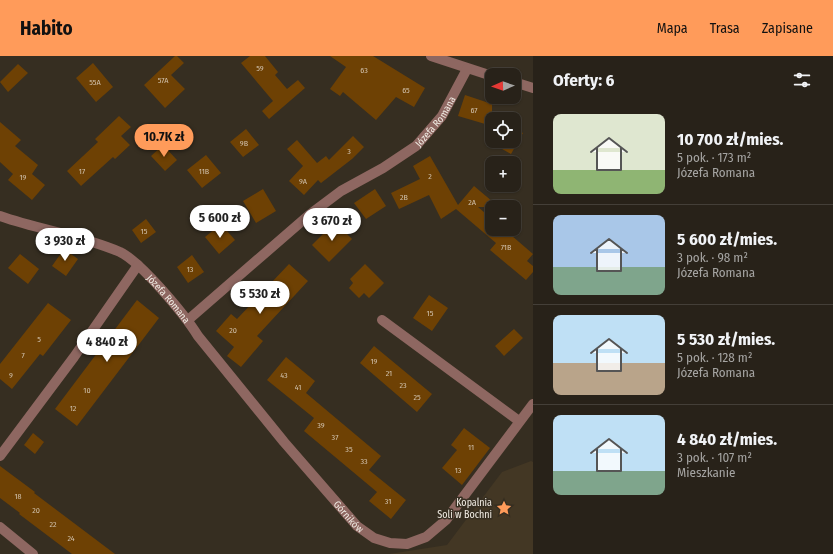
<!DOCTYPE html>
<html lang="pl">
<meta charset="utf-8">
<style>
body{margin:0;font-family:"Fira Sans Condensed",sans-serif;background:#302a22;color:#f1f3f6;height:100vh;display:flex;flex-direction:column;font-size:15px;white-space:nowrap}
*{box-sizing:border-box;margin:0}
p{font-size:13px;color:#a5a4a2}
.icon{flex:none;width:22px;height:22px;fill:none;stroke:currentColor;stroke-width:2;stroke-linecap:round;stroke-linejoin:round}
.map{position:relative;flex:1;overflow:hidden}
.sheet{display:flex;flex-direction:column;background:#282219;width:300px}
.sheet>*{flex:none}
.needle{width:26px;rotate:268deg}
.controls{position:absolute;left:485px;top:12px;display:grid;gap:8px}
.controls a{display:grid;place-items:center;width:36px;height:36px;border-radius:8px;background:#282219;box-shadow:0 1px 3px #0004,0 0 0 1px #443f38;font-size:20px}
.price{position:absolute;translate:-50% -34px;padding:0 9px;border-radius:14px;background:#fff;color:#222;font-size:13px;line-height:26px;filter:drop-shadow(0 1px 2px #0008)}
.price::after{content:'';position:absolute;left:50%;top:24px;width:12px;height:9px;margin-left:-6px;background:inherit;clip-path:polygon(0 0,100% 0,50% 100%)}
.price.selected{background:#ff9b5a;color:#111}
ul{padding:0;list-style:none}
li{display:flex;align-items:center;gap:12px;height:100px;padding:0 20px}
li+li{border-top:1px solid #443f38}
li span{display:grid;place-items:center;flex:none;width:112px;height:80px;border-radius:8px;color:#555}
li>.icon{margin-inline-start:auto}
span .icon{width:48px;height:48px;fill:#fffc;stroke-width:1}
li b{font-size:17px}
h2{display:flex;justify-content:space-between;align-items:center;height:48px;padding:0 20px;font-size:17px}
header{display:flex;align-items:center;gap:24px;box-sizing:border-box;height:56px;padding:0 20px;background:#ff9b5a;color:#111}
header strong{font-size:19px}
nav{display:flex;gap:22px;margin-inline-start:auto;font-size:14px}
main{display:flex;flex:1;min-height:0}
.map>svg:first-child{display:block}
</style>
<header>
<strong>Habito</strong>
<nav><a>Mapa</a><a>Trasa</a><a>Zapisane</a></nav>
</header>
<main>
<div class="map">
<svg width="533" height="498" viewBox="0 0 533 498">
<rect width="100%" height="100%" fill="#362e21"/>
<path fill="#433724" d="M 531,405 L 533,406 L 533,498 L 389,498 L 447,489 L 502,416 Z"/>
<path fill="#6e4104" d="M 175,0 L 177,0 L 184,7 L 171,19 L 185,33 L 165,52 L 144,29 Z
M 250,0 L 265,0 L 278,16 L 275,19 L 287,33 L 298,24 L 305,32 L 269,63 L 262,55 L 273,45 L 241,7 Z
M 330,0 L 373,0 L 425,32 L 414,51 L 396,41 L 376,64 L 343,36 L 340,40 L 330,33 L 346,11 Z
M 93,7 L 113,31 L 96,46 L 76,22 Z
M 18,8 L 28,17 L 8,36 L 0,26 Z
M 465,39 L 492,48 L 492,59 L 499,63 L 492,63 L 492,70 L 458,60 Z
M 119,60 L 131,71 L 121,80 L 130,89 L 115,103 L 113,101 L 81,130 L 67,115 L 98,86 L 95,83 Z
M 0,66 L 21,84 L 15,90 L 38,109 L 32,118 L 45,129 L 32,144 L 8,124 L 13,118 L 0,106 Z
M 514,72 L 523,77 L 511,98 L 490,86 L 492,81 L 492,85 L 514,85 Z
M 246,73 L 259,89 L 243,101 L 230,86 Z
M 353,80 L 364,91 L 352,103 L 321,127 L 318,124 L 304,139 L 289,125 L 303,110 L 287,93 L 297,84 L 317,107 L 326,100 L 329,104 Z
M 163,89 L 177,104 L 165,115 L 151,100 Z
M 206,99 L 221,117 L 202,132 L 187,114 Z
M 430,100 L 458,149 L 474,130 L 499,151 L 478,151 L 492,163 L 492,173 L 504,173 L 533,198 L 527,205 L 533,210 L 533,216 L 526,224 L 490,194 L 496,187 L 456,153 L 441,163 L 429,139 L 399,153 L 391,137 L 420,123 L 413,110 Z
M 263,133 L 276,155 L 256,167 L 243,145 Z
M 375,133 L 386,150 L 366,163 L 354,147 Z
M 146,163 L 156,176 L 141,187 L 132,174 Z
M 335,166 L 352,183 L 329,206 L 312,189 Z
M 221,168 L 235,184 L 219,198 L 205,181 Z
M 64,193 L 78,203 L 66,220 L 52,210 Z
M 20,198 L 39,213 L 28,228 L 8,212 Z
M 192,199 L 204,216 L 188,227 L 177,211 Z
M 289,208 L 308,225 L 257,280 L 263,285 L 241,311 L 227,300 L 234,291 L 216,275 L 231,258 L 237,263 Z
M 365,208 L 384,227 L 369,242 L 364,237 L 359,242 L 349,232 L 353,227 L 350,223 Z
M 429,239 L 448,252 L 432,275 L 413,262 Z
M 137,244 L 159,262 L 77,370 L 55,353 Z
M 48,247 L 71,264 L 43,300 L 40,298 L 12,333 L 0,323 L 0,308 Z
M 514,273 L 523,282 L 504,300 L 495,290 Z
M 374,290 L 432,338 L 417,356 L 360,307 Z
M 286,301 L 315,325 L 306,337 L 381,400 L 369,414 L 406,444 L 391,463 L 369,445 L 377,436 L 304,375 L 314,362 L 267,324 Z
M 464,372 L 490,392 L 462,429 L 442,412 L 457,394 L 451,389 Z
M 33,377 L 44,386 L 35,398 L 24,389 Z
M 0,410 L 35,436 L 34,437 L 115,498 L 72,498 L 19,458 L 20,457 L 0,442 Z"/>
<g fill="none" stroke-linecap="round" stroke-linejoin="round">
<g stroke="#8e6761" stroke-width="10">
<path d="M 431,0 L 492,20"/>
<path d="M 514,26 L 533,32"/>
<path id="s1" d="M 0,160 C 39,174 81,179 120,196 C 141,206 185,259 198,280 L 284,386 L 357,470 L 374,482 L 390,487 L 407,488 L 426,481 L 446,464 L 533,348"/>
<path id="s2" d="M 188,264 L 309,159 L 341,135 L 383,112 L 416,90 L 442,60 L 467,13"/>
<path d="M 382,264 L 519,365"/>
<path d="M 0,400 L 74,301 L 138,209"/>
<path d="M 0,471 L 33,498"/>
</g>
</g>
<defs>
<g id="sight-bare" transform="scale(1.2)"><path d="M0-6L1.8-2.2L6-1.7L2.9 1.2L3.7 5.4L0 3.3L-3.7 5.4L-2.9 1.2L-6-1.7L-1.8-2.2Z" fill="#ff9b5a" stroke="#362e21" stroke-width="2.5" paint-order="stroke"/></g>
</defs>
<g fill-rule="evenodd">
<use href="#sight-bare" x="504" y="452"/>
</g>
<g text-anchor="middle" stroke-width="3" stroke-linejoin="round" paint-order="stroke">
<g font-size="8" fill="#d0c0ab">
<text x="260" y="15">59</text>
<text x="364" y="17">63</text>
<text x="163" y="27">57A</text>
<text x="95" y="29">55A</text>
<text x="406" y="37">65</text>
<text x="474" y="57">67</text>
<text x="244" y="90">9B</text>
<text x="349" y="98">3</text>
<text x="82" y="118">17</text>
<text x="204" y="118">11B</text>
<text x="430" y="123">2</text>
<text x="23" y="124">19</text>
<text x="303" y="128">9A</text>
<text x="404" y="144">2B</text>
<text x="472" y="149">2A</text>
<text x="144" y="178">15</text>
<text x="506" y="194">71B</text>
<text x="190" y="216">13</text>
<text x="430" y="260">15</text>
<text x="233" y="277">20</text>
<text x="39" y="286">5</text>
<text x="23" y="302">7</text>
<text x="374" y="308">19</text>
<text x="389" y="320">21</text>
<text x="11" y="322">9</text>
<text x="284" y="322">43</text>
<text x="403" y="332">23</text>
<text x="298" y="334">41</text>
<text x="87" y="337">10</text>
<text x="417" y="344">25</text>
<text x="73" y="355">12</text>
<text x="321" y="372">39</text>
<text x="335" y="384">37</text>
<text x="471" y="394">11</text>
<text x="349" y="396">35</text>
<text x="364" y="408">33</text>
<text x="458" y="417">13</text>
<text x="18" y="443">18</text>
<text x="388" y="448">31</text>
<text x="36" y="457">20</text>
<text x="53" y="471">22</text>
<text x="71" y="485">24</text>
</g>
<g font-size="10" fill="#f0ebe3" stroke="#362e21">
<text dy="4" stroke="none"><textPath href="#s2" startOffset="319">Józefa Romana</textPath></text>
<text dy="4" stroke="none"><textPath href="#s1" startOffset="193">Józefa Romana</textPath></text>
<text dy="4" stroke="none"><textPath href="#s1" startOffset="476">Górników</textPath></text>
</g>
<g font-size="10" fill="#f0ebe3" stroke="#362e21" text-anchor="end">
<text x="492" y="450">Kopalnia<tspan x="492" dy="12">Soli w Bochni</tspan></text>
</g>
</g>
</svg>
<div class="controls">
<a><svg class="needle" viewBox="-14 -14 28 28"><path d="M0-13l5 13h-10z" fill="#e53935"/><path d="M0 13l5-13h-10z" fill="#a5a4a2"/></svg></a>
<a><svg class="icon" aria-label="locate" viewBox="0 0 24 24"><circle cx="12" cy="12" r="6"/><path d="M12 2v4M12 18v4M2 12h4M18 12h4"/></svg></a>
<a>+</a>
<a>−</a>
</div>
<b class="price selected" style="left:164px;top:102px">10.7K zł</b>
<b class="price" style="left:220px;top:183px">5 600 zł</b>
<b class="price" style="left:332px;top:186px">3 670 zł</b>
<b class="price" style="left:65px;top:206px">3 930 zł</b>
<b class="price" style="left:260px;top:259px">5 530 zł</b>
<b class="price" style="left:107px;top:307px">4 840 zł</b>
</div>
<section class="sheet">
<h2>Oferty: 6<svg class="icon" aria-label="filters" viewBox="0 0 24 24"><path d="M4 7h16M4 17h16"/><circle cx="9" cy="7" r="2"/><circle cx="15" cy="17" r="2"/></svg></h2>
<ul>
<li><span style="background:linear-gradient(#dfe7d0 70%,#8fb573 0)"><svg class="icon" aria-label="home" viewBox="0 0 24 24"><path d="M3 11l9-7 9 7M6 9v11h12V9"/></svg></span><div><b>10 700 zł/mies.</b><p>5 pok. · 173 m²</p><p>Józefa Romana</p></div></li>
<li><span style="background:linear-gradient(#a9c7e8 65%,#7fa58c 0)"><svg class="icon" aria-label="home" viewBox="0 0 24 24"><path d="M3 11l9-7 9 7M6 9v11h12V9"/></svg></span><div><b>5 600 zł/mies.</b><p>3 pok. · 98 m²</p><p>Józefa Romana</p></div></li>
<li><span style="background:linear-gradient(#bfe0f5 60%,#b9a48a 0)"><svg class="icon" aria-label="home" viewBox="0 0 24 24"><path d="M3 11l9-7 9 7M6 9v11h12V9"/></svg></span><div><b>5 530 zł/mies.</b><p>5 pok. · 128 m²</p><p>Józefa Romana</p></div></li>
<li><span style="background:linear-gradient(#bfe0f5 70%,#7fa58c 0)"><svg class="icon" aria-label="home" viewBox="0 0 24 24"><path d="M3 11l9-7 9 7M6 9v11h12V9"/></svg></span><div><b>4 840 zł/mies.</b><p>3 pok. · 107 m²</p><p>Mieszkanie</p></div></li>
</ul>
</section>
</main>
